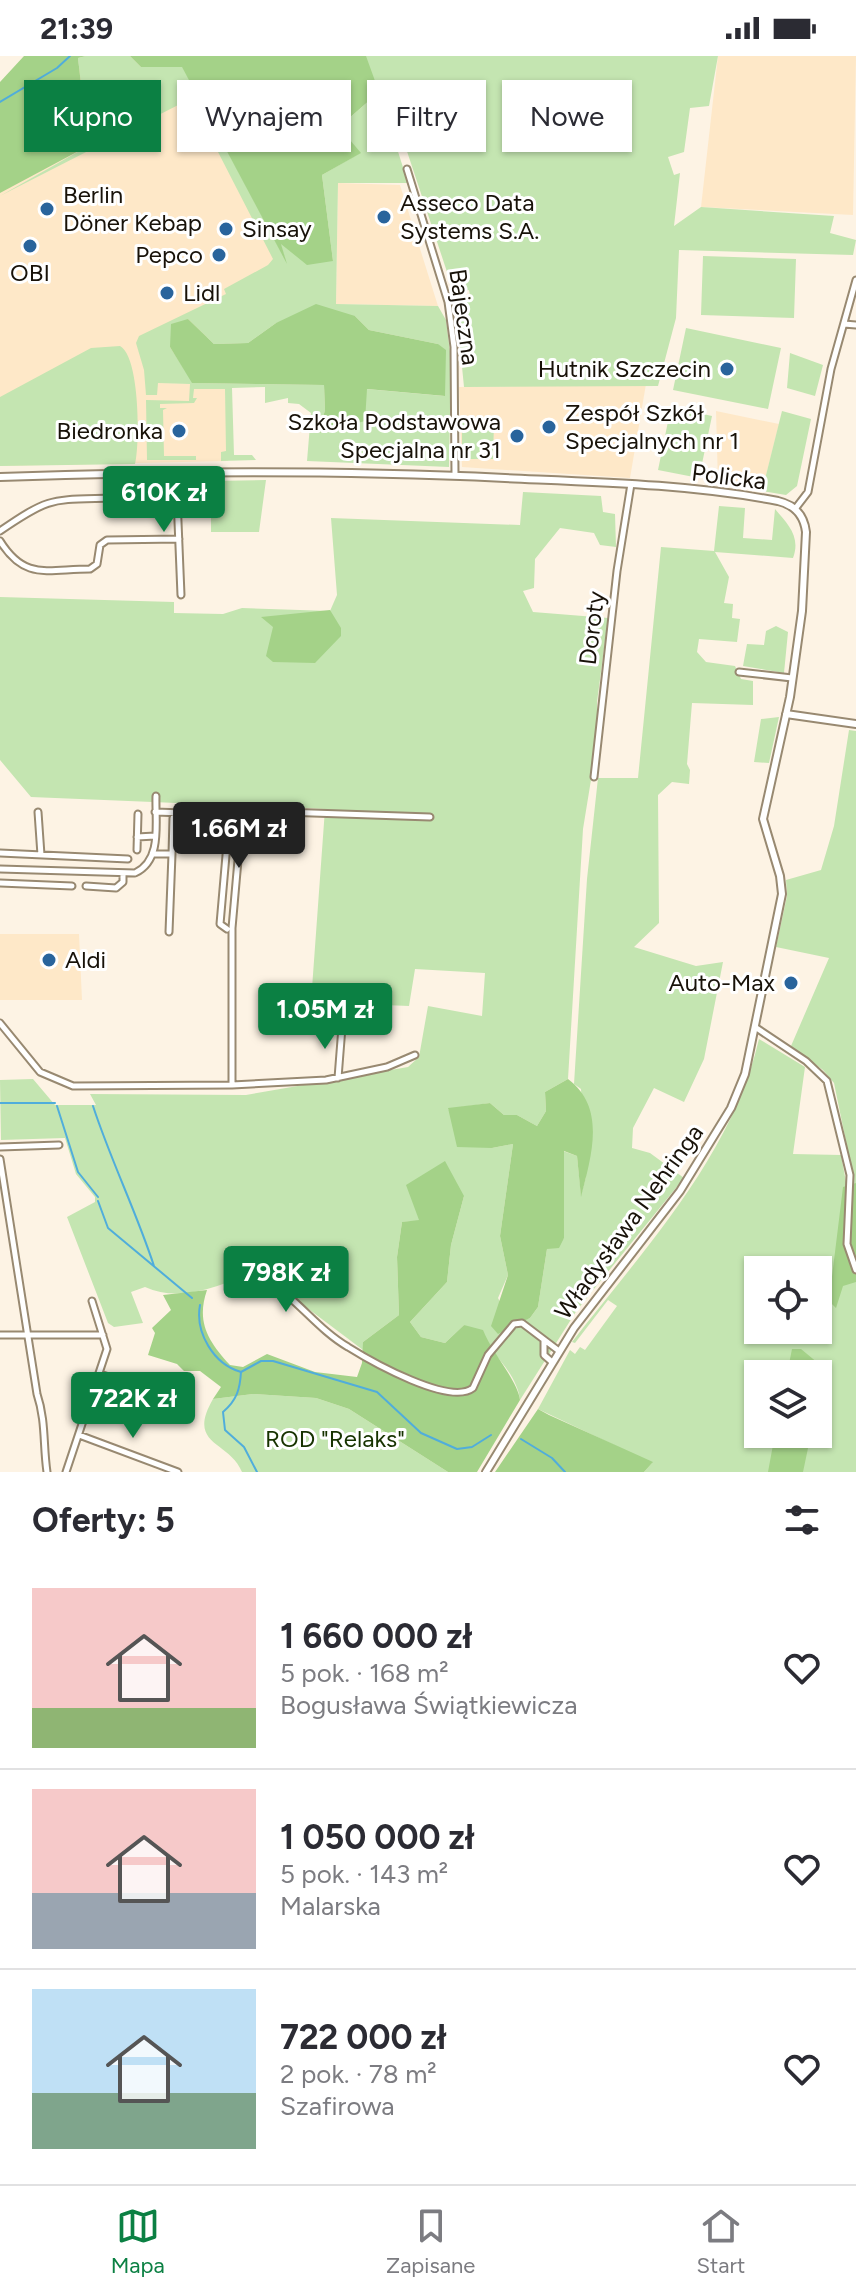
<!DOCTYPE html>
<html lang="pl">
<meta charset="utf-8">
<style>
body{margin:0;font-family:Figtree,sans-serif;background:#f7f7f7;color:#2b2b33;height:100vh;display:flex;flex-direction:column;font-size:30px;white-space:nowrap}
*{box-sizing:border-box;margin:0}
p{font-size:26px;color:#7c7c81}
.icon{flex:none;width:44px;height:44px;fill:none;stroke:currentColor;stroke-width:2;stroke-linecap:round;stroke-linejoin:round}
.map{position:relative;height:1416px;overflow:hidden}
.sheet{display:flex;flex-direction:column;background:#fff;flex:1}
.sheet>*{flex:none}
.banner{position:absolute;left:24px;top:24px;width:808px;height:72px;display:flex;gap:16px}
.tools{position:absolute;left:744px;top:1200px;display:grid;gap:16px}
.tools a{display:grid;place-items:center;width:88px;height:88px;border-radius:0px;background:#fff;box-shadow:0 2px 6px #0004;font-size:40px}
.price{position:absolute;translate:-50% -68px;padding:0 18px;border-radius:8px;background:#0b8043;color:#fff;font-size:26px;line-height:52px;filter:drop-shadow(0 2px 4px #0008)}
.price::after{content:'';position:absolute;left:50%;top:48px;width:24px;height:18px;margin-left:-12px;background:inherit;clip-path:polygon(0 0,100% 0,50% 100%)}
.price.current{background:#222;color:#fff}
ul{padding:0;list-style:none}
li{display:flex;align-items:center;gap:24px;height:200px;padding:0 32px}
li+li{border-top:2px solid #e1e1e2}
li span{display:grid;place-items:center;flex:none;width:224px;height:160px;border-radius:0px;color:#555}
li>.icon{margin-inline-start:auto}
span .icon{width:96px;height:96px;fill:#fffc;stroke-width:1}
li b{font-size:34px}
h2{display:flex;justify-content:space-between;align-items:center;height:96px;padding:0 32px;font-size:34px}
.chip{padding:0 28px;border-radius:0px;background:#fff;box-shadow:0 2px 6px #0004;font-size:28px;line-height:72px}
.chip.current{background:#0b8043;color:#fff}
.status{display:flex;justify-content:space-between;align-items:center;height:56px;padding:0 40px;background:#fff;direction:ltr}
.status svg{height:22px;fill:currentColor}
.dock{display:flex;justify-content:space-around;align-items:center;height:112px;border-top:2px solid #e1e1e2;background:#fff;font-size:22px;color:#7c7c81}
.dock a{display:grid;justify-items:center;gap:4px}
.dock .current{color:#0b8043}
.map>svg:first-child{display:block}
</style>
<div class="status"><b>21:39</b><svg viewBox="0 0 49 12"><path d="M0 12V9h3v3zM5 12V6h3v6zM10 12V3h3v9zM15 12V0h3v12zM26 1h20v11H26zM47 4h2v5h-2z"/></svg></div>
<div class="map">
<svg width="856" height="1416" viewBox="0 0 856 1416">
<rect width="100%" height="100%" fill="#fdf3e4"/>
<path fill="#fee8c8" d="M 86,0 L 130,0 L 141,11 L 182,10 L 287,208 L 158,327 L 229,328 L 228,405 L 0,410 L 0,137 Z
M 718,0 L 856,0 L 853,159 L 701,151 Z
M 338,127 L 400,129 L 438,250 L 336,248 Z
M 646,328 L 630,422 L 462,411 L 459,331 Z
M 716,355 L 779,368 L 762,435 L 718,428 Z
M 0,878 L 79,878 L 82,944 L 0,944 Z"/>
<path fill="#c4e5b1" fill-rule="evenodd" d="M 86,0 L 130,0 L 141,11 L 182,10 L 285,203 L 275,170 L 333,205 L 322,119 L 360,97 L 339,71 L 379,36 L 408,127 L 338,127 L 336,248 L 438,250 L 446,264 L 451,304 L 449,411 L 307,405 L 311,357 L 299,348 L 288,347 L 288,342 L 265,347 L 265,331 L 232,332 L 234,399 L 252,399 L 256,404 L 221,405 L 221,396 L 226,395 L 225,333 L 194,333 L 193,342 L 197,342 L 194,347 L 160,348 L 160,352 L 167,352 L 163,354 L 164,400 L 196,400 L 196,404 L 147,404 L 146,344 L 189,345 L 190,328 L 158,327 L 157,339 L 146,339 L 144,314 L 136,287 L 139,280 L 226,238 L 224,233 L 268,209 L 273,203 L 199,59 L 186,45 L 0,140 L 88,90 L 78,2 ZM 355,260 L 369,274 L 438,288 L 444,340 L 366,333 L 336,373 L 319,377 L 325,354 L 324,329 L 193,327 L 170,291 L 188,263 L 214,288 L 248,287 L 276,267 Z
M 360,0 L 718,0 L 709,50 L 690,52 L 684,96 L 668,101 L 674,119 L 680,117 L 674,170 L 701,151 L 834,160 L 830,177 L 856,184 L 853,199 L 679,194 L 676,262 L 658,330 L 464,331 L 456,250 L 471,244 L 469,234 L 454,237 L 386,32 L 374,33 Z
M 703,200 L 796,203 L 794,262 L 701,259 Z
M 686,272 L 781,292 L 768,353 L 673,334 Z
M 120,290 C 140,301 140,387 135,408 L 0,410 L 0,341 L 91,292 Z
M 790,297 L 823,309 L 815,340 L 787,332 Z
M 671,351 L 712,360 L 699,422 L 658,414 Z
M 782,355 L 811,363 L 797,430 L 786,439 L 762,435 Z
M 462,366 L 494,366 L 493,403 L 462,403 Z
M 266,424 L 259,476 L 211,476 L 211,425 Z
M 523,436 L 601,440 L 603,456 L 615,458 L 616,491 L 600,489 L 594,477 L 560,472 L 535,503 L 534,532 L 523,535 L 533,556 L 608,562 L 597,646 L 597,687 L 583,773 L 568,1023 L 545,1036 L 546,1055 L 537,1070 L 517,1059 L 504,1059 L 490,1047 L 448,1053 L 492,1092 L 513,1088 L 500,1180 L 508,1219 L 498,1242 L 512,1269 L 530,1262 L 538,1251 L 547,1193 L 564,1182 L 563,1095 L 577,1100 L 581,1139 L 586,1121 L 581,1033 L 574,1028 L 587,823 L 598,722 L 638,722 L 661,491 L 714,495 L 719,450 L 745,452 L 743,482 L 772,484 L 775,453 C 788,468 801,481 793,502 L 715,496 L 729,521 L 724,547 L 733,548 L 732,562 L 740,563 L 737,586 L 699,583 L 697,596 L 706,606 L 735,610 L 741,623 L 753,625 L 753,649 L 692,647 L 687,708 L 690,714 L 689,728 L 672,726 L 658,739 L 659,867 L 634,891 L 696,910 L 723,906 L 704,1003 L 684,1046 L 654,1032 L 633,1072 L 632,1092 L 650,1097 L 684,1122 L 577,1254 L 520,1344 C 517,1315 485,1288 464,1269 L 445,1287 L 421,1281 L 410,1266 L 447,1226 L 451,1189 L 464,1140 L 419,1165 L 402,1166 L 397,1201 L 399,1259 L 363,1286 L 363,1294 L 258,1215 C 222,1228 182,1248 145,1231 L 131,1236 L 143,1267 L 114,1271 L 108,1267 L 67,1161 L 95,1146 L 95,1141 L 76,1118 L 65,1082 L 1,1084 L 0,1024 L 33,1023 L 55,1049 L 96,1049 L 90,1038 L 246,1039 L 408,1011 L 419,1001 L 428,950 L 482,960 L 485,917 L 415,913 L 409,950 L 311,946 L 325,753 L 31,741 L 0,704 L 0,541 L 174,546 L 174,557 L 223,558 L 242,552 L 330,555 L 337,539 L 331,462 L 520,469 Z
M 776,570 L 788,576 L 784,617 L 743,610 L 747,588 L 764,589 L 766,575 Z
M 779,661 L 769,707 L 754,706 L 761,663 Z
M 849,674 L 856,675 L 856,1209 L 851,1110 L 834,1027 L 823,1014 L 791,990 L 829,902 L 776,891 L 787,840 L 786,824 L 821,814 L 834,770 Z
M 759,983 L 805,1011 L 793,1098 L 841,1099 L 846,1126 L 844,1165 L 856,1221 L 856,1416 L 644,1416 L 652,1407 L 538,1353 L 570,1294 L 575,1298 L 580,1291 L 585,1294 L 617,1250 L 608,1244 L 575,1287 L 572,1286 C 644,1193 732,1100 759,983 ZM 758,1214 L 818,1214 L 818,1274 L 758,1274 ZM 758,1318 L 818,1318 L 818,1378 L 758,1378 Z
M 253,1338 L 316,1342 L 349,1353 L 448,1416 L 242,1416 C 229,1384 186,1390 213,1343 Z"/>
<path fill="#a4d288" d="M 24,0 L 86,0 L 78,2 L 88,90 L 0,137 L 0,26 Z
M 130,0 L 366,0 L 379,36 L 339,71 L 361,97 L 322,119 L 333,205 L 307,209 L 281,188 L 287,208 L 182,11 L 141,11 Z
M 316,248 L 355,260 L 369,274 L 438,288 L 446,294 L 445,340 L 367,333 L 365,365 L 319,377 L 325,354 L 324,329 L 192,327 L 170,291 L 171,268 L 188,263 L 214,288 L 248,287 L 276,267 Z
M 330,554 L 341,572 L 341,580 L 315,607 L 273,606 L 266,600 L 273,571 L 261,561 Z
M 568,1023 C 607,1052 591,1101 581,1141 L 577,1100 L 564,1095 L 564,1182 L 559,1192 L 547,1193 L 538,1251 L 530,1262 L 498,1278 L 491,1270 L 508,1219 L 500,1180 L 513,1088 L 492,1092 L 457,1091 L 448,1052 L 490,1047 L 504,1059 L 517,1059 L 537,1070 L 546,1055 L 545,1036 Z
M 445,1105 L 464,1140 L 451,1189 L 447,1226 L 410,1266 L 421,1281 L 445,1287 L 464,1269 L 483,1274 C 492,1297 518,1325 520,1344 L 477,1416 L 448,1416 L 349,1353 L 316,1342 L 253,1338 L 213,1343 L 221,1331 L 200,1315 L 184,1315 L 177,1308 L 148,1299 L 155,1277 L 152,1272 L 171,1254 L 163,1239 L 207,1234 C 196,1266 208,1285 230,1309 L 243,1311 L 267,1298 L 315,1316 L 357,1321 L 362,1307 L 363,1286 L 399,1259 L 397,1201 L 402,1166 L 419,1164 L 406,1129 Z
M 856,1127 L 856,1226 L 843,1230 L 836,1252 L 829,1245 L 843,1131 Z
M 792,1293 L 801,1293 L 824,1312 L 818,1343 L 818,1318 L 787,1318 Z
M 538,1353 L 549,1359 L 653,1406 L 644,1416 L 495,1416 Z
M 775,1378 L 811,1378 L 803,1416 L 768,1416 Z"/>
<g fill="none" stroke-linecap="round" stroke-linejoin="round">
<path stroke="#50addb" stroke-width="2" d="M 0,46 L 57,12 L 70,0
M 0,1047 L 55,1047
M 57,1050 L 78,1116 L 98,1141
M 93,1050 C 111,1105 136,1155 154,1210
M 98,1145 L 108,1172 L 192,1242
M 200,1249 C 195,1276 213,1308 241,1316 L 261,1305 L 273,1305 L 377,1336 L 421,1377 L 457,1393 L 472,1391 L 491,1379
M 241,1316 C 240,1333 237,1344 223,1356 L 225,1374 L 244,1391 L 257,1416
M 521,1383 L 552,1402 L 565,1416"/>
<g stroke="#988971" stroke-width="9">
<path id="minor" d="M 407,113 L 448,246 L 454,291 L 455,419
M 844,268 L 856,269
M 176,417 L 181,539
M 795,453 L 808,436 L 831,313 L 856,224
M 0,475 C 51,440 51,444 113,442
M 0,485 C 25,525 47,513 90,513 L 97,508 L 100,489 L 107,484 L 179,483
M 739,616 L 792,622
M 594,721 L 617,515 L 631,428
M 38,756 L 41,799
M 155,756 L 242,759
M 137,781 L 155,780
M 137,794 L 138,758
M 0,797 L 128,803
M 153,798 L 172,798 L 173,762
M 0,813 L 135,817 C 163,804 155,766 156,740
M 0,827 L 72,830
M 86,830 L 116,832 L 123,826 L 123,818
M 227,873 L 220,868 L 229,765
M 169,876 L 172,798
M 0,967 L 40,1016 L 73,1030 L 232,1029 L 326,1024 L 387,1011 L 415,999
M 755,971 L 806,1005 L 827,1025 L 850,1119 L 847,1188 L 856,1214
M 338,1022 L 342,971
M 232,1029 L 232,872 L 242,759 L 253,755 L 430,761
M 0,1091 L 59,1089
M 0,1103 L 37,1338 C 46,1365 43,1389 47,1416
M 232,1229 L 250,1222 L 266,1224 C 297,1242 317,1273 348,1291 C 372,1306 450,1350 473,1332 L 488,1299 L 514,1268 L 522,1267 L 559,1295
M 0,1279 L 103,1279
M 544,1285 L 544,1299 L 552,1306
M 100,1318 L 181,1346
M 79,1379 L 178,1416
M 66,1416 L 107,1293 L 92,1245"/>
</g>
<g stroke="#988971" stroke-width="10">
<path id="tertiary" d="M 0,421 C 169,415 337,414 505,422 C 596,426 689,428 778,445 C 795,449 804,459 806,476 L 802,555 L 790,641 L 763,763 L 780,820 L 782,838 L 745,1018 L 731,1052 L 680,1135 L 574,1272 L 486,1416
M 786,658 L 856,668"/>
</g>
<use href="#minor" stroke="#fff" stroke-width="5"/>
<use href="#tertiary" stroke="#fff" stroke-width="6"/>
</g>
<g fill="#29649c" stroke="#fff" stroke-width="3">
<circle cx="47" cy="153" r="8"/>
<circle cx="384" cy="161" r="8"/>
<circle cx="226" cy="173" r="8"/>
<circle cx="30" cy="190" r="8"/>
<circle cx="219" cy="199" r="8"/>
<circle cx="167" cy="237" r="8"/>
<circle cx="727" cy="313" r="8"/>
<circle cx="549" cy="371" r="8"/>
<circle cx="179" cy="375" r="8"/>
<circle cx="517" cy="380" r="8"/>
<circle cx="49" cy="904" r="8"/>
<circle cx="791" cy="927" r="8"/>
</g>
<g text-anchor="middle" stroke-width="6" stroke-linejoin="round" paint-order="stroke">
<g font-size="24" fill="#181209" stroke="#fff" text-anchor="start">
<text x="63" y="147">Berlin<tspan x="63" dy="28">Döner Kebap</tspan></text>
<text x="400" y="155">Asseco Data<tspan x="400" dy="28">Systems S.A.</tspan></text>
<text x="242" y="181">Sinsay</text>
<text x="203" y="207" text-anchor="end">Pepco</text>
<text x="30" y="225" text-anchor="middle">OBI</text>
<text x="183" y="245">Lidl</text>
<text x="711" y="321" text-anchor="end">Hutnik Szczecin</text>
<text x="565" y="365">Zespół Szkół<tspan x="565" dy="28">Specjalnych nr 1</tspan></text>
<text x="501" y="374" text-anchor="end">Szkoła Podstawowa<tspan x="501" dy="28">Specjalna nr 31</tspan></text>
<text x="163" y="383" text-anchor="end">Biedronka</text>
<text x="65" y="912">Aldi</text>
<text x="775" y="935" text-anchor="end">Auto-Max</text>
</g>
<g font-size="24" fill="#181209" stroke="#fff">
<text transform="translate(464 261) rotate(82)" y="8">Bajeczna</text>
<text transform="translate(729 421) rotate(7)" y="8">Policka</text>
<text transform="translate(592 572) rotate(-83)" y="8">Doroty</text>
<text transform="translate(629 1166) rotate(-54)" y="8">Władysława Nehringa</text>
</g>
<g font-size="24" fill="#173300" stroke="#fff">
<text x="335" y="1391">ROD "Relaks"</text>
</g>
</g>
</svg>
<div class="tools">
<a><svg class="icon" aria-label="locate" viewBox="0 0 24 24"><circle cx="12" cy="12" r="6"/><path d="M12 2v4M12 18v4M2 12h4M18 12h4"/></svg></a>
<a><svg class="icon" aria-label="layers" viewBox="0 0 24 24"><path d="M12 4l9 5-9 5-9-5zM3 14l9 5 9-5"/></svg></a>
</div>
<b class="price" style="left:164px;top:478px">610K zł</b>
<b class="price current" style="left:239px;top:814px">1.66M zł</b>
<b class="price" style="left:325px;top:995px">1.05M zł</b>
<b class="price" style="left:286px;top:1258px">798K zł</b>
<b class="price" style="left:133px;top:1384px">722K zł</b>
<div class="banner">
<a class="chip current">Kupno</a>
<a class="chip">Wynajem</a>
<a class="chip">Filtry</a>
<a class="chip">Nowe</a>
</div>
</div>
<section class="sheet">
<h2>Oferty: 5<svg class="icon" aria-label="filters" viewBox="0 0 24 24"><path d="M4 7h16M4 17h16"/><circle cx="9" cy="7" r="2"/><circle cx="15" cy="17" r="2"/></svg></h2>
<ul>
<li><span style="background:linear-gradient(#f6c9c9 75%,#8fb573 0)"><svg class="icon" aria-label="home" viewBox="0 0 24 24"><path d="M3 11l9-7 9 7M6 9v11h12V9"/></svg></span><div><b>1 660 000 zł</b><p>5 pok. · 168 m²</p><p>Bogusława Świątkiewicza</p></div><svg class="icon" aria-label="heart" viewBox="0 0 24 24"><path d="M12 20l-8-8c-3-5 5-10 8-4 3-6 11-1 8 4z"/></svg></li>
<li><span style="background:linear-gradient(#f6c9c9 65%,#9aa5b1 0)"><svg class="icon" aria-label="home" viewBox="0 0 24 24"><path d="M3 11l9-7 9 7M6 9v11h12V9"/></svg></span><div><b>1 050 000 zł</b><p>5 pok. · 143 m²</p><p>Malarska</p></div><svg class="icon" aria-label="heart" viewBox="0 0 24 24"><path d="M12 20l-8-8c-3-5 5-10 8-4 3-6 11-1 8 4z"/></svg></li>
<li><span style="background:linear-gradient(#bfe0f5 65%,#7fa58c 0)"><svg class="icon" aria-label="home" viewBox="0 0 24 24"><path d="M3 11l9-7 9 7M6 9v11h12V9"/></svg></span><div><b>722 000 zł</b><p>2 pok. · 78 m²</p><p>Szafirowa</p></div><svg class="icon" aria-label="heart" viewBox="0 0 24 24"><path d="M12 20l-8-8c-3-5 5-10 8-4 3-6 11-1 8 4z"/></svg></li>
</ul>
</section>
<nav class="dock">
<a class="current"><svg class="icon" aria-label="map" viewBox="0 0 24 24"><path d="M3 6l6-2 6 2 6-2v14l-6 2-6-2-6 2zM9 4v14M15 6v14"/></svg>Mapa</a>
<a><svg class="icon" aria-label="saved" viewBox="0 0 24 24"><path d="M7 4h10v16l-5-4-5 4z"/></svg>Zapisane</a>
<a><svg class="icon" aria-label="home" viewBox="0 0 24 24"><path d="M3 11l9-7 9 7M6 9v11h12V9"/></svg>Start</a>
</nav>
